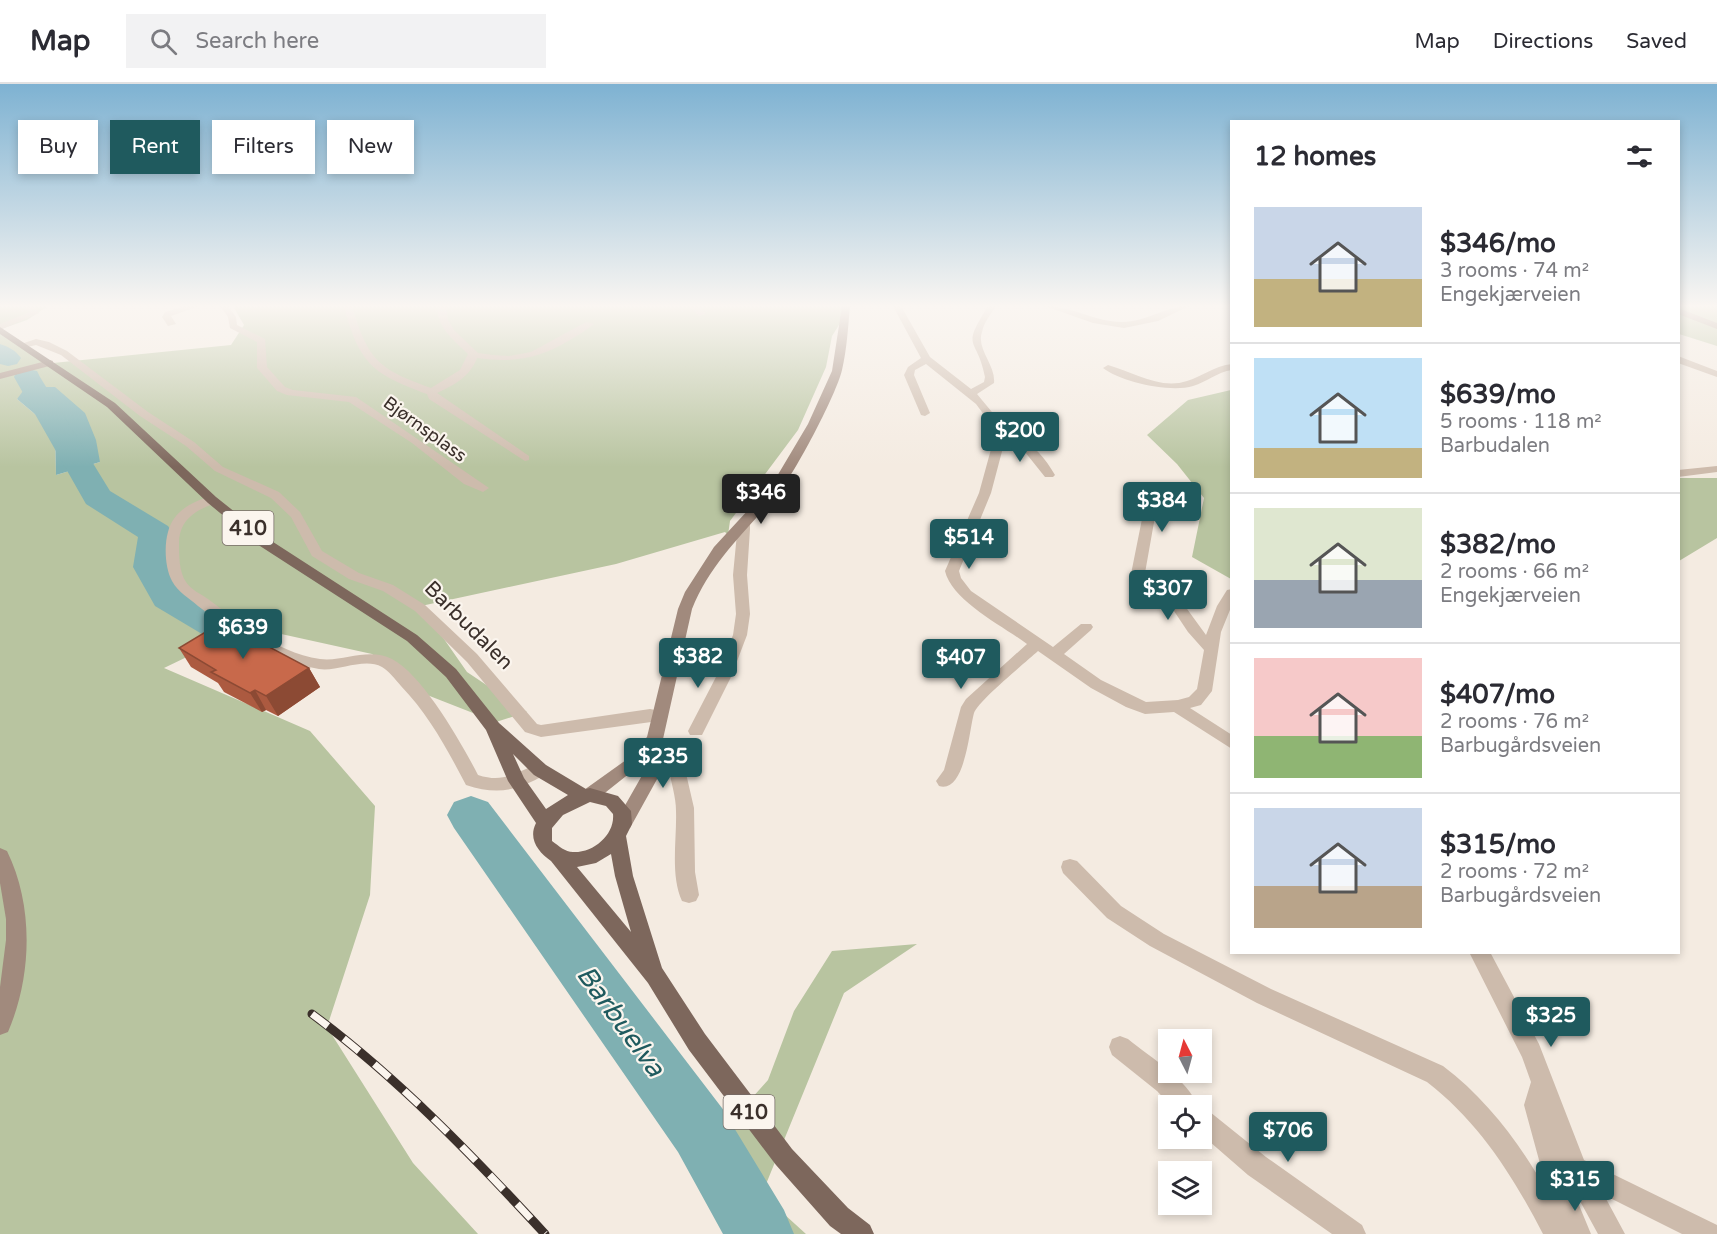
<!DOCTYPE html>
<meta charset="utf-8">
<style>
body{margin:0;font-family:"Varela Round",sans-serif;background:#f2f2f3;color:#2b2b33;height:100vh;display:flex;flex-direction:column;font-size:22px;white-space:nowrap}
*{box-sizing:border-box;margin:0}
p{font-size:20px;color:#7c7c81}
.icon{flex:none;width:33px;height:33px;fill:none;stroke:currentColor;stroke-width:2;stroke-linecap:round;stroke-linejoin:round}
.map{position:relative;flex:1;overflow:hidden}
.drawer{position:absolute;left:1230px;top:36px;width:450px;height:834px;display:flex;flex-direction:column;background:#fff;border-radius:0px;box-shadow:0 3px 9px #0003}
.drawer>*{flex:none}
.top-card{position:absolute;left:18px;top:36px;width:570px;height:54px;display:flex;gap:12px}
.needle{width:39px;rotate:354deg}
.tools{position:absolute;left:1158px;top:945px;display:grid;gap:12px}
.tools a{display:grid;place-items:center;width:54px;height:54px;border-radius:0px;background:#fff;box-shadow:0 3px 9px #0003;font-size:30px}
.price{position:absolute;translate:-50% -51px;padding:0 14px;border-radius:6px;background:#1f5a5e;color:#fff;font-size:20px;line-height:39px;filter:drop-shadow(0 2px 3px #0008)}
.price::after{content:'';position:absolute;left:50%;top:36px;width:18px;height:14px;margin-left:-9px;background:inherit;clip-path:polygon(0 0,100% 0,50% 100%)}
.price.active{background:#222;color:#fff}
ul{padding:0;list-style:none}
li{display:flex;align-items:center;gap:18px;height:150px;padding:0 24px}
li+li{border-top:2px solid #e1e1e2}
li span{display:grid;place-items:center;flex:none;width:168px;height:120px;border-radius:0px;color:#555}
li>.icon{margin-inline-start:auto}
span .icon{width:72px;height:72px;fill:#fffc;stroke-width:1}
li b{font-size:26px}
h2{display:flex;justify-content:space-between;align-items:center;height:72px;padding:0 24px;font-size:26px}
.chip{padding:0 21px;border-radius:0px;background:#fff;box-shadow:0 3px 9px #0003;font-size:21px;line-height:54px}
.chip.active{background:#1f5a5e;color:#fff}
header{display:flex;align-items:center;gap:36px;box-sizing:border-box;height:84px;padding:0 30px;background:#fff;border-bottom:2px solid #e1e1e2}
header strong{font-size:28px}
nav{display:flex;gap:33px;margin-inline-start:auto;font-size:21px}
.search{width:420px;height:54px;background:#f2f2f3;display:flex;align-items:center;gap:15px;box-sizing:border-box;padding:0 21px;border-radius:0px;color:#7c7c81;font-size:22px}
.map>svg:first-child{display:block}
</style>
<header>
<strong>Map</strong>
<div class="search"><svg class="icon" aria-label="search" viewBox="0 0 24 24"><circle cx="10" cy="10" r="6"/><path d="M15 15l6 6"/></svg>Search here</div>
<nav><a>Map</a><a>Directions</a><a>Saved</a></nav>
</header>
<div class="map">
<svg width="1717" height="1150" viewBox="0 0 1717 1150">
<rect width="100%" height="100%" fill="#f4ebe1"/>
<path fill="#b8c4a0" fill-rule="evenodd" d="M 0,222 L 48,222 L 27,236 L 1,245 L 53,279 L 231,261 L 244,241 L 233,222 L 851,222 L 832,252 L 826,283 L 798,346 L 730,437 L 728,451 L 725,448 L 616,480 L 421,522 L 467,588 L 527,628 L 496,638 L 422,609 L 372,570 L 249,543 L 164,584 L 310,647 L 375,722 L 370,811 L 327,943 L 413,1079 L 478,1150 L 0,1150 ZM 35,303 L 100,378 L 56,391 L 55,347 L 17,315 Z
M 1678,222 L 1717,222 L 1717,262 L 1679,250 Z
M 1231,306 L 1232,306 L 1231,495 L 1192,473 L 1204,414 L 1177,380 L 1147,351 L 1188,316 Z
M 1679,394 L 1717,394 L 1717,454 L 1679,477 Z
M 917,860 L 844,909 L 762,1110 L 806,1150 L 738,1150 L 697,1075 L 768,996 L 794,927 L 832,867 Z"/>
<path fill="#7fb0b2" d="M 35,303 L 55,303 L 85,329 L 96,356 L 100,378 L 56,391 L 55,347 L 17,315 L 23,307 Z"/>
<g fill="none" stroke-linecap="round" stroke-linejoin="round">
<path fill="#7fb0b2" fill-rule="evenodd" d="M 0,260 C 9,263 15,266 21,274 L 17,280 L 8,282 L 0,280 Z
M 27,285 L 37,287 L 40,293 L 110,407 L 168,442 L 173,449 L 169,483 L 182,506 L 277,560 L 283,569 L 277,578 L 263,582 L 249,578 L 155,522 L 133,483 L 138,453 L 86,420 L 82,413 L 14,293 L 17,287 Z
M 471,712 L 488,718 L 722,1024 L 784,1126 L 794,1150 L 723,1150 L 678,1068 L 454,744 L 447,731 L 454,718 Z"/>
<path fill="#cdbbac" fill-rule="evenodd" d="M 23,222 L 34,222 L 39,229 L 0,246 L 0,240 L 30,228 Z
M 186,222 L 199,222 L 171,232 L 176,240 L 168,242 L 162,233 L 165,228 Z
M 220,222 L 228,222 L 236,233 L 237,241 L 265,255 L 267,283 L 285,303 L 293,306 L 356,313 L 489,404 L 483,408 L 464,400 L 412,359 L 349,318 L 287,311 L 277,307 L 257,284 L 257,258 L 230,244 L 228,233 Z
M 344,222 L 352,222 C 368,276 378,285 431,304 L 460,286 L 468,270 C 454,256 436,243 438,222 L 446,222 L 448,236 L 454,246 L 478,269 L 493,271 L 509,272 L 531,268 L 586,238 L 594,240 C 587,246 578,251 570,256 C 539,275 513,279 477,274 C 470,293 454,301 437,309 L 529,372 L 529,376 L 525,377 L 429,315 L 427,310 C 372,290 359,279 344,222 Z
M 689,222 L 698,222 L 706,230 L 699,232 Z
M 893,222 L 901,222 L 930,273 L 971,305 L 984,298 L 985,293 C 977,251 960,267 988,222 L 996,222 C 991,230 984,238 982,248 C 976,265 996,281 994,299 L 977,310 L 1006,345 L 1007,350 C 1029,355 1044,372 1055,391 L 1053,393 L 1045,393 L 1025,368 L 1005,356 L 991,409 L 959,487 L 961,494 L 971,507 L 1053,563 L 1081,540 L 1091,540 L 1093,543 L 1091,546 L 1064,570 L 1101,596 L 1146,618 L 1178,616 L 1189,613 L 1197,605 L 1204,566 L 1188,548 L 1172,524 L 1131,490 L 1147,410 L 1153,406 L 1157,407 L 1159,410 L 1145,489 L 1182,518 L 1206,551 L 1217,522 L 1227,506 L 1232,505 L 1232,521 L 1221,548 L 1212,607 L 1201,621 L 1190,624 L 1232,651 L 1232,665 L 1174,628 L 1145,630 L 1126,623 L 1091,604 L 1038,567 C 1025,579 979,616 974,629 C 969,647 965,710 939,702 L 936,697 L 944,686 L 961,623 L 966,615 L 1027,560 C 1003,542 952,517 945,487 L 979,409 L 996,347 L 976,320 L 926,280 L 915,286 L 914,291 L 930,329 L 925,332 L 921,331 L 904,291 L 908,283 L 921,274 Z
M 1045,222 C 1072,222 1095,238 1122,238 C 1146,238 1166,222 1189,222 L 1158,237 L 1124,244 L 1093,239 Z
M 36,255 L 49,258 L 67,267 L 148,328 L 194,358 L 223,383 L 279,408 L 300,428 L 322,467 L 359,489 L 393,501 L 425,521 L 477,570 L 537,640 L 541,641 L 650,625 L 666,628 L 668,632 L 666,636 L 541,653 L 525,648 L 467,578 L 415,527 L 383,507 L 349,495 L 312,472 L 291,433 L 271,414 L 215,387 L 186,362 L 140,332 L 61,271 L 36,261 L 23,264 L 18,261 Z
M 1678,272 L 1717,287 L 1717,293 L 1678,279 Z
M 1232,280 L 1232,286 C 1217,288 1207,298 1193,302 C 1170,309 1121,298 1103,284 L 1108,281 C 1133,288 1160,306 1187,297 C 1203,292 1214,282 1232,280 Z
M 1717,382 L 1717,388 L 1678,393 L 1678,386 Z
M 212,412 L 216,413 L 216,419 C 196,426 180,435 179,458 C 179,471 179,488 186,498 C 191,506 201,510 208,515 C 240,539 279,569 320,575 C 344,578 368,563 392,575 C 423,591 462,660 478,691 C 506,700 515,687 540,680 L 546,681 L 548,686 C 545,692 539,694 533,697 C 509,709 491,709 466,701 C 447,665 429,631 401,602 C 395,595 389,587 382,583 C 364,573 338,588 319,585 C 273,577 234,549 198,522 C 189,514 178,508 172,497 C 165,484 164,462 168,448 C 173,427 193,417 212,412 Z
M 744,435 L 750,439 L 750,445 L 747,491 L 750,530 L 747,551 L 731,593 L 702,651 L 690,651 L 688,647 L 716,593 L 733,551 L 736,530 L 733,491 L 738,439 Z
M 677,679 L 683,680 L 685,685 L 694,724 L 695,788 L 699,811 L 696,817 L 689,819 L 682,817 C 670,791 677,755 676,727 C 676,713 671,699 669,685 L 671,680 Z
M 1070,775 L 1077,777 L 1121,822 L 1164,850 L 1271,905 L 1443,982 C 1488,1016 1520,1060 1548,1109 L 1524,1021 L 1531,998 L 1522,973 L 1469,868 L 1490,868 L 1539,960 L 1584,1076 L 1717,1141 L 1717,1150 L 1682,1150 L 1604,1111 L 1625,1150 L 1598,1150 L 1569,1097 L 1591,1150 L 1543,1150 C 1513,1092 1479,1038 1427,998 L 1257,919 L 1150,862 L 1107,834 L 1063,789 L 1061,783 L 1063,777 Z
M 1120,952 L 1128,955 C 1150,973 1188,996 1198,1022 L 1171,1022 L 1157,1007 L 1112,971 L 1109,963 L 1112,955 Z
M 1202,1024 L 1210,1028 L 1266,1073 L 1362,1141 L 1366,1150 L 1332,1150 L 1248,1091 L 1202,1051 Z"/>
<path fill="#a18a7d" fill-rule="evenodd" d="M 842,222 L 850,222 C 848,243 847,265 842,286 C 836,311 798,383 782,404 C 749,445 712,475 692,525 L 663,655 L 661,688 L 630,744 L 624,746 L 618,744 L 615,739 L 644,688 L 645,677 L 596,716 L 590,718 L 584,716 L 581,711 L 584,706 L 626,676 L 647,653 L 678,525 L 685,508 L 714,463 L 773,399 L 808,340 L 832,287 Z
M 1678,224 L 1717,239 L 1717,245 L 1678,230 Z
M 50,276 L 53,277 L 53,281 L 0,295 L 0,289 Z
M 0,764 L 7,767 C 34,822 32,892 8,948 L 0,951 L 0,903 L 6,856 L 6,835 L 0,799 Z"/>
<path fill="#7d675c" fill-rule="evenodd" d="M 0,243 L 115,319 L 216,413 L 270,456 L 417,551 L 456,585 L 499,639 L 546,681 L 586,705 L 590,704 L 618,712 L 631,727 L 632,740 L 626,752 L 633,792 L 662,884 L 705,950 L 792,1065 L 848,1124 L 870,1141 L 874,1150 L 841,1150 L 830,1142 L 776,1081 L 689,966 L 648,899 L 551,777 C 538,768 528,755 536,739 L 508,697 L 486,646 L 446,593 L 407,557 L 260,462 L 208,419 L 107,323 L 0,250 ZM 513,670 L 534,691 L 568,711 L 546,725 L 524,694 ZM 590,718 L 606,722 L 613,730 C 615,750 594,769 573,768 C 565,768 559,762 552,757 L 552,744 L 563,731 ZM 611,770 L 615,792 L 631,848 L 577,783 L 596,779 Z"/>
<g stroke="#3b302b" stroke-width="9">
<path id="rail" d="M 312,930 C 398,994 472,1071 545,1150"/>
</g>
<use href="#rail" stroke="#fbf5ee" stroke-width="7" stroke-dasharray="20" stroke-linecap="butt"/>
</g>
<path fill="#ac5a40" d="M 179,564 L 309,584 L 320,603 L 278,632 L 266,626 L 262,628 L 224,608 L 218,599 L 191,583 Z"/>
<path fill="#8c4a34" d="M 309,584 L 320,603 L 278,632 L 266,612 Z
M 255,606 L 266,626 L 262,628 L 250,609 Z"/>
<path fill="#c8694b" stroke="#8c4a34" stroke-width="1.5" d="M 222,538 L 309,584 L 266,612 L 255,606 L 250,609 L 211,588 L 216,586 L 179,564 Z"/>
<linearGradient id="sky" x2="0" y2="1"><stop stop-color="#7eb2d2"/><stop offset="0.58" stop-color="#faf6f2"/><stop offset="1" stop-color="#faf6f2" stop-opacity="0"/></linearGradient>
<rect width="1717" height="383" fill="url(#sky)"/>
<g text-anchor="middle" stroke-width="4.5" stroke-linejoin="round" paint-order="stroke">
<g font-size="18" fill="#3b302b" stroke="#fbf5ee">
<text transform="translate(425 345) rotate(36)" y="6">Bjørnsplass</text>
</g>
<g fill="#fbf5ee" stroke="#756b66" stroke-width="1.5">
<rect x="222.5" y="427" width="51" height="34" rx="4.5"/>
<rect x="723.5" y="1011" width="51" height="34" rx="4.5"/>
</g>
<g font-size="20" font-weight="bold" fill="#3b302b">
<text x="248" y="451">410</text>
<text x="749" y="1035">410</text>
</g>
<g font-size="21" fill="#3b302b" stroke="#fbf5ee">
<text transform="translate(469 541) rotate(45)" y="7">Barbudalen</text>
</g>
<g font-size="27" font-style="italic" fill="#1f5a5e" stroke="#fbf5ee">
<text transform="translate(621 937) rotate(54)" y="9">Barbuelva</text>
</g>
</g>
</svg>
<div class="tools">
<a><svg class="needle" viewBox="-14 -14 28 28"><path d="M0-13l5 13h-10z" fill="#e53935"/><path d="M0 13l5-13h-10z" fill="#7c7c81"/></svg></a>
<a><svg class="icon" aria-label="locate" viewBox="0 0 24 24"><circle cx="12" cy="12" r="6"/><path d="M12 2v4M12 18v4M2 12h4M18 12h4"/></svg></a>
<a><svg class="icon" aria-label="layers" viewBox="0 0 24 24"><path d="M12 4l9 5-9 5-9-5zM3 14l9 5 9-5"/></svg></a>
</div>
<b class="price" style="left:1020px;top:379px">$200</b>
<b class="price active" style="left:761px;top:441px">$346</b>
<b class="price" style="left:1162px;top:449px">$384</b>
<b class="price" style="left:969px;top:486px">$514</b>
<b class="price" style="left:1168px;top:537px">$307</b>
<b class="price" style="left:243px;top:576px">$639</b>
<b class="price" style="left:698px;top:605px">$382</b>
<b class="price" style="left:961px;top:606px">$407</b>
<b class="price" style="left:663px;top:705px">$235</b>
<b class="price" style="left:1551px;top:964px">$325</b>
<b class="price" style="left:1288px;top:1079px">$706</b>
<b class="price" style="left:1575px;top:1128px">$315</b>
<div class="top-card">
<a class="chip">Buy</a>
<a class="chip active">Rent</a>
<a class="chip">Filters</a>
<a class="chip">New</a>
</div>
<section class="drawer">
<h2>12 homes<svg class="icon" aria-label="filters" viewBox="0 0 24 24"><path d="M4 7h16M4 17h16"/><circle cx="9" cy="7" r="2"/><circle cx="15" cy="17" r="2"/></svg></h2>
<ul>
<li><span style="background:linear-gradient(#c9d6e8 60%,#c2b280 0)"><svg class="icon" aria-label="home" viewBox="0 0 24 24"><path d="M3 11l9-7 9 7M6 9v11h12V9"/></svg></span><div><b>$346/mo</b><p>3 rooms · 74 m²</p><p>Engekjærveien</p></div></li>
<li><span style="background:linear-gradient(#bfe0f5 75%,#c2b280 0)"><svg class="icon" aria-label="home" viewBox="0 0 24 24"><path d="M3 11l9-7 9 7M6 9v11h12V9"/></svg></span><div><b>$639/mo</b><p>5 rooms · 118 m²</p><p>Barbudalen</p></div></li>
<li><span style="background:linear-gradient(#dfe7d0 60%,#9aa5b1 0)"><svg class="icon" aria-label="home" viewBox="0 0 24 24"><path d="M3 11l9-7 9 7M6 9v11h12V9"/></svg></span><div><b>$382/mo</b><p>2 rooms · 66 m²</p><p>Engekjærveien</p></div></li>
<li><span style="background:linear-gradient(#f6c9c9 65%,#8fb573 0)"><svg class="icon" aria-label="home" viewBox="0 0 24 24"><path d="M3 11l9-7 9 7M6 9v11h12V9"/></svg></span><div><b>$407/mo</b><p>2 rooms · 76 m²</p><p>Barbugårdsveien</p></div></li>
<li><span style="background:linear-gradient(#c9d6e8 65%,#b9a48a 0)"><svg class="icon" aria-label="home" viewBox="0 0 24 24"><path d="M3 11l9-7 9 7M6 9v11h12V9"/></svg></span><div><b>$315/mo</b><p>2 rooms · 72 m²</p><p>Barbugårdsveien</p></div></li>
</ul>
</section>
</div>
